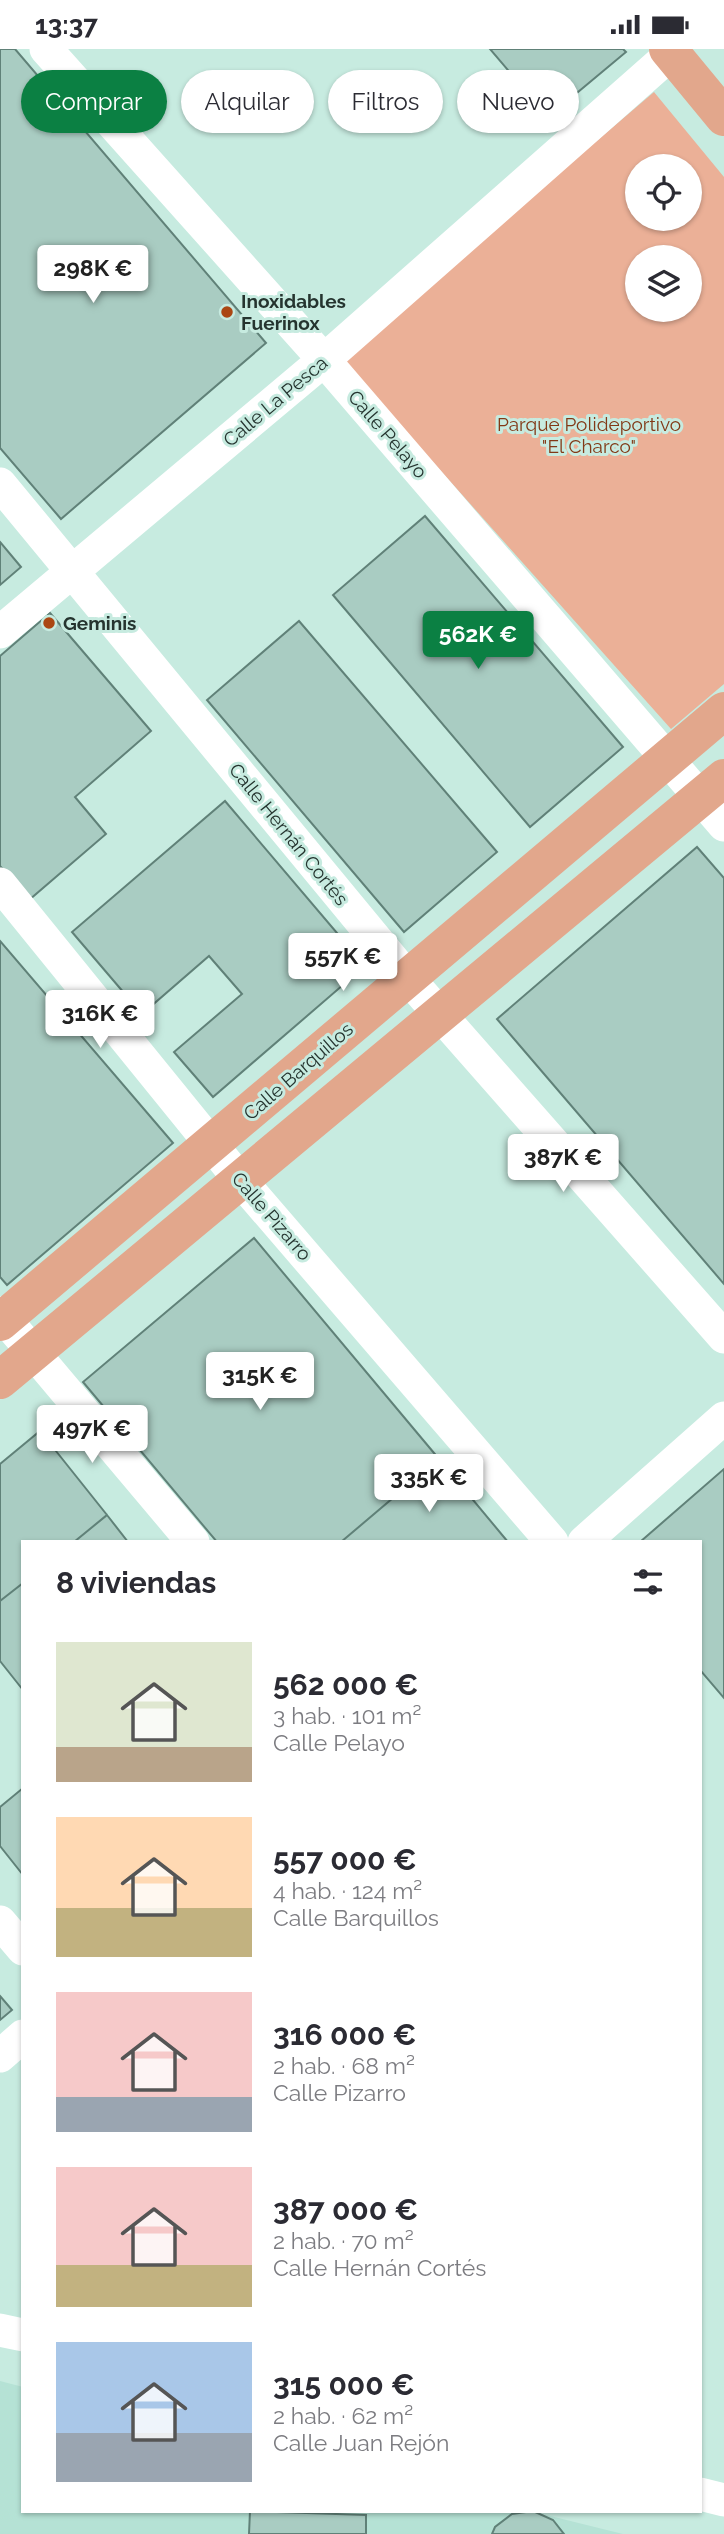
<!DOCTYPE html>
<html lang="es">
<meta charset="utf-8">
<style>
body{margin:0;font-family:Raleway,sans-serif;background:#f7f7f7;color:#2b2b33;height:100vh;display:flex;flex-direction:column;font-size:26px;white-space:nowrap}
*{box-sizing:border-box;margin:0}
p{font-size:23px;color:#7c7c81}
.icon{flex:none;width:38px;height:38px;fill:none;stroke:currentColor;stroke-width:2;stroke-linecap:round;stroke-linejoin:round}
.map{position:relative;flex:1;overflow:hidden}
.panel{position:absolute;left:21px;top:1491px;width:681px;height:973px;display:flex;flex-direction:column;background:#fff;border-radius:0px;box-shadow:0 2px 5px #0004}
.panel>*{flex:none}
.banner{position:absolute;left:21px;top:21px;width:682px;height:63px;display:flex;gap:14px}
.fabs{position:absolute;left:625px;top:105px;display:grid;gap:14px}
.fabs a{display:grid;place-items:center;width:77px;height:77px;border-radius:50%;background:#fff;box-shadow:0 2px 5px #0004;font-size:35px}
.price{position:absolute;translate:-50% -60px;padding:0 16px;border-radius:7px;background:#fff;color:#222;font-size:23px;line-height:46px;filter:drop-shadow(0 2px 4px #0008)}
.price::after{content:'';position:absolute;left:50%;top:42px;width:21px;height:16px;margin-left:-10px;background:inherit;clip-path:polygon(0 0,100% 0,50% 100%)}
.price.selected{background:#0b8043;color:#fff}
ul{padding:0;list-style:none}
li{display:flex;align-items:center;gap:21px;height:175px;padding:0 35px}
li span{display:grid;place-items:center;flex:none;width:196px;height:140px;border-radius:0px;color:#555}
li>.icon{margin-inline-start:auto}
span .icon{width:84px;height:84px;fill:#fffc;stroke-width:1}
li b{font-size:30px}
h2{display:flex;justify-content:space-between;align-items:center;height:84px;padding:0 35px;font-size:30px}
.tag{padding:0 24px;border-radius:32px;background:#fff;box-shadow:0 2px 5px #0004;font-size:24px;line-height:63px}
.tag.selected{background:#0b8043;color:#fff}
.status{display:flex;justify-content:space-between;align-items:center;height:49px;padding:0 35px;background:#fff;direction:ltr}
.status svg{height:19px;fill:currentColor}
.map>svg:first-child{display:block}
</style>
<div class="status"><b>13:37</b><svg viewBox="0 0 49 12"><path d="M0 12V9h3v3zM5 12V6h3v6zM10 12V3h3v9zM15 12V0h3v12zM26 1h20v11H26zM47 4h2v5h-2z"/></svg></div>
<div class="map">
<svg width="724" height="2485" viewBox="0 0 724 2485">
<rect width="100%" height="100%" fill="#c7ebe0"/>
<path fill="#b5e2d5" d="M 0,2332 L 23,2338 L 23,2462 L 530,2462 L 623,2485 L 0,2485 Z"/>
<path fill="#ebb097" fill-rule="evenodd" d="M 654,43 L 724,128 L 724,635 L 671,680 L 341,310 ZM 637,117 L 690,117 L 690,170 L 637,170 ZM 637,208 L 690,208 L 690,261 L 637,261 Z"/>
<path fill="#a9ccc2" stroke="#608178" stroke-width="2" d="M 0,0 L 15,0 L 266,294 L 61,470 L 0,399 Z
M 490,0 L 623,0 L 626,3 L 548,68 Z
M 425,467 L 623,698 L 530,778 L 333,546 Z
M 0,493 L 21,518 L 0,536 Z
M 50,564 L 151,682 L 75,748 L 106,785 L 29,851 L 0,817 L 0,607 Z
M 299,572 L 497,803 L 404,883 L 207,651 Z
M 225,752 L 365,917 L 213,1048 L 174,1003 L 242,945 L 209,907 L 142,965 L 72,883 Z
M 697,798 L 724,829 L 724,1235 L 497,970 Z
M 0,892 L 173,1094 L 7,1236 L 0,1228 Z
M 254,1189 L 439,1410 L 341,1493 L 217,1493 L 83,1333 Z
M 40,1382 L 107,1466 L 74,1493 L 23,1493 L 23,1534 L 0,1552 L 0,1415 Z
M 439,1410 L 508,1493 L 341,1493 Z
M 724,1420 L 724,1649 L 700,1621 L 700,1493 L 640,1493 Z
M 107,1466 L 128,1493 L 74,1493 Z
M 23,1534 L 23,1641 L 0,1612 L 0,1552 Z
M 23,1739 L 23,1826 L 0,1797 L 0,1758 Z
M 0,1947 L 12,1961 L 0,1971 Z
M 250,2462 L 366,2466 L 366,2485 L 249,2485 Z
M 533,2462 L 553,2471 L 564,2485 L 492,2485 L 495,2478 L 512,2465 Z"/>
<g fill="none" stroke-linecap="round" stroke-linejoin="round">
<path stroke="#fff" stroke-width="33" d="M 46,0 L 324,311 L 724,776
M 0,435 L 407,928 L 724,1288
M 0,583 L 324,311 L 672,4
M 0,835 L 241,1132 L 552,1493
M 0,1264 L 193,1493
M 584,1493 L 724,1369
M 0,1873 L 23,1900
M 0,2007 L 23,1987
M 0,2281 L 23,2286
M 700,2445 L 724,2451"/>
<path stroke="#e2a78c" stroke-width="38" d="M 668,0 L 724,68
M 0,1273 L 724,662
M 0,1331 L 724,729"/>
</g>
<g fill="#ab4713" stroke="#c7ebe0" stroke-width="2.5">
<circle cx="227" cy="263" r="7"/>
<circle cx="49" cy="574" r="7"/>
</g>
<g text-anchor="middle" stroke-width="6" stroke-linejoin="round" paint-order="stroke">
<g font-size="19" font-weight="bold" fill="#25342f" stroke="#c7ebe0" text-anchor="start">
<text x="241" y="259">Inoxidables<tspan x="241" dy="22">Fuerinox</tspan></text>
<text x="63" y="581">Geminis</text>
</g>
<g font-size="19" fill="#25342f" stroke="#c7ebe0">
<text transform="translate(275 352) rotate(-40)" y="7">Calle La Pesca</text>
<text transform="translate(388 385) rotate(49)" y="7">Calle Pelayo</text>
<text transform="translate(289 785) rotate(51)" y="7">Calle Hernán Cortés</text>
<text transform="translate(298 1022) rotate(-41)" y="7">Calle Barquillos</text>
<text transform="translate(272 1167) rotate(49)" y="7">Calle Pizarro</text>
</g>
<g font-size="19" fill="#823916" stroke="#c7ebe0">
<text x="589" y="382">Parque Polideportivo<tspan x="589" dy="22">"El Charco"</tspan></text>
</g>
</g>
</svg>
<div class="fabs">
<a><svg class="icon" aria-label="locate" viewBox="0 0 24 24"><circle cx="12" cy="12" r="6"/><path d="M12 2v4M12 18v4M2 12h4M18 12h4"/></svg></a>
<a><svg class="icon" aria-label="layers" viewBox="0 0 24 24"><path d="M12 4l9 5-9 5-9-5zM3 14l9 5 9-5"/></svg></a>
</div>
<b class="price" style="left:93px;top:256px">298K €</b>
<b class="price selected" style="left:478px;top:622px">562K €</b>
<b class="price" style="left:343px;top:944px">557K €</b>
<b class="price" style="left:100px;top:1001px">316K €</b>
<b class="price" style="left:563px;top:1145px">387K €</b>
<b class="price" style="left:260px;top:1363px">315K €</b>
<b class="price" style="left:92px;top:1416px">497K €</b>
<b class="price" style="left:429px;top:1465px">335K €</b>
<div class="banner">
<a class="tag selected">Comprar</a>
<a class="tag">Alquilar</a>
<a class="tag">Filtros</a>
<a class="tag">Nuevo</a>
</div>
<section class="panel">
<h2>8 viviendas<svg class="icon" aria-label="filters" viewBox="0 0 24 24"><path d="M4 7h16M4 17h16"/><circle cx="9" cy="7" r="2"/><circle cx="15" cy="17" r="2"/></svg></h2>
<ul>
<li><span style="background:linear-gradient(#dfe7d0 75%,#b9a48a 0)"><svg class="icon" aria-label="home" viewBox="0 0 24 24"><path d="M3 11l9-7 9 7M6 9v11h12V9"/></svg></span><div><b>562 000 €</b><p>3 hab. · 101 m²</p><p>Calle Pelayo</p></div></li>
<li><span style="background:linear-gradient(#ffd9b3 65%,#c2b280 0)"><svg class="icon" aria-label="home" viewBox="0 0 24 24"><path d="M3 11l9-7 9 7M6 9v11h12V9"/></svg></span><div><b>557 000 €</b><p>4 hab. · 124 m²</p><p>Calle Barquillos</p></div></li>
<li><span style="background:linear-gradient(#f6c9c9 75%,#9aa5b1 0)"><svg class="icon" aria-label="home" viewBox="0 0 24 24"><path d="M3 11l9-7 9 7M6 9v11h12V9"/></svg></span><div><b>316 000 €</b><p>2 hab. · 68 m²</p><p>Calle Pizarro</p></div></li>
<li><span style="background:linear-gradient(#f6c9c9 70%,#c2b280 0)"><svg class="icon" aria-label="home" viewBox="0 0 24 24"><path d="M3 11l9-7 9 7M6 9v11h12V9"/></svg></span><div><b>387 000 €</b><p>2 hab. · 70 m²</p><p>Calle Hernán Cortés</p></div></li>
<li><span style="background:linear-gradient(#a9c7e8 65%,#9aa5b1 0)"><svg class="icon" aria-label="home" viewBox="0 0 24 24"><path d="M3 11l9-7 9 7M6 9v11h12V9"/></svg></span><div><b>315 000 €</b><p>2 hab. · 62 m²</p><p>Calle Juan Rejón</p></div></li>
</ul>
</section>
</div>
